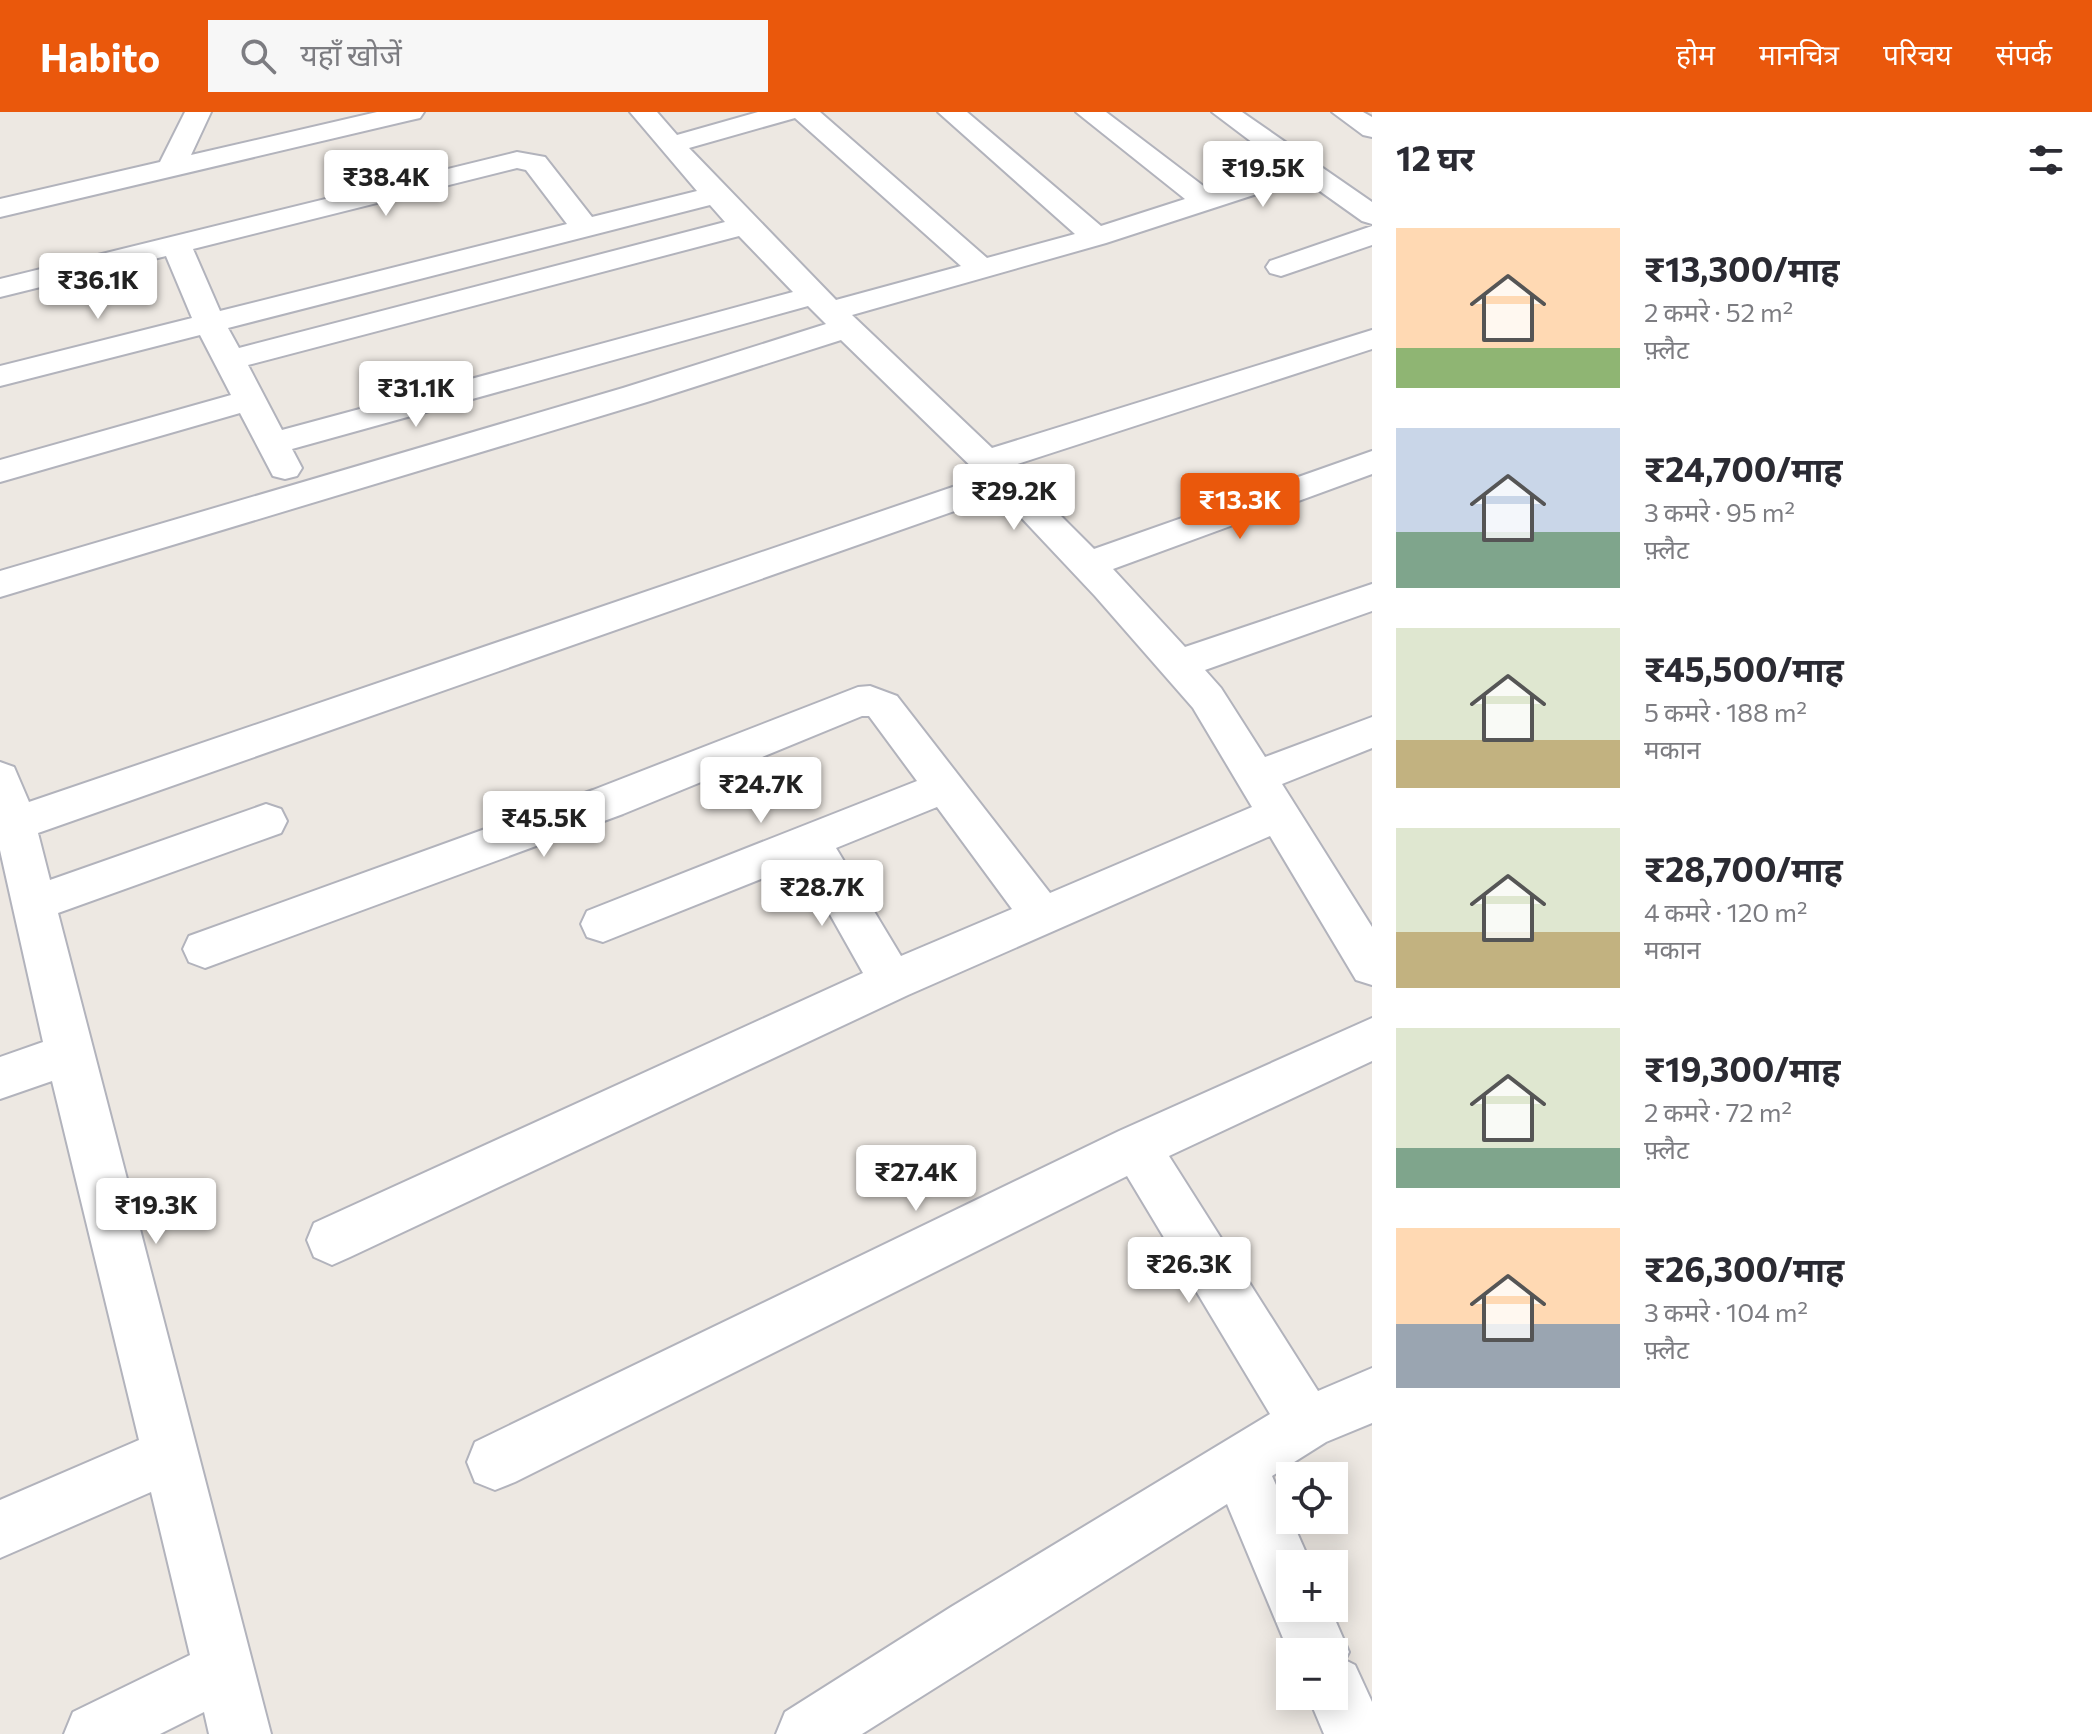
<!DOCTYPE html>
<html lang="hi">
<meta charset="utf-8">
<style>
body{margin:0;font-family:Commissioner,"Noto Sans Devanagari",sans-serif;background:#f7f7f7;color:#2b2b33;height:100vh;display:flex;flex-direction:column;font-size:30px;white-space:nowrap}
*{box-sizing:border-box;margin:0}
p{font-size:26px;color:#7c7c81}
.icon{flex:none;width:44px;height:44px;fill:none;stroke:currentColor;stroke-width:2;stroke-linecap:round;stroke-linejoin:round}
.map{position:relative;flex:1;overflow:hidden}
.details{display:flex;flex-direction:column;background:#fff;width:720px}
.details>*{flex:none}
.tools{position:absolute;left:1276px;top:1350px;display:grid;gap:16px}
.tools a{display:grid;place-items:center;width:72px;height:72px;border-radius:0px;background:#fff;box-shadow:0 4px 20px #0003;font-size:40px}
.price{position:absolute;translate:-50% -68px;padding:0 18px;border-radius:8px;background:#fff;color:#222;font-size:26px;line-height:52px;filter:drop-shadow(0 2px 4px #0008)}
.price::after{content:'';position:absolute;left:50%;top:48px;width:24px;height:18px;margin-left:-12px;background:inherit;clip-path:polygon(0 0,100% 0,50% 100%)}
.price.active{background:#ea580c;color:#fff}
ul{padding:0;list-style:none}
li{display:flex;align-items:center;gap:24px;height:200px;padding:0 24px}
li span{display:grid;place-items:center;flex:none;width:224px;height:160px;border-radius:0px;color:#555}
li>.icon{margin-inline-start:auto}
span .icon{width:96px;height:96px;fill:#fffc;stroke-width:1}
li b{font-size:34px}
h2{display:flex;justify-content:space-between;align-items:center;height:96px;padding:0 24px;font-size:34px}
header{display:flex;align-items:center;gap:48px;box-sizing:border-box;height:112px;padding:0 40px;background:#ea580c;color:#fff}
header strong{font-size:38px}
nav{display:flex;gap:44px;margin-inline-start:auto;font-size:28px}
.search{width:560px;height:72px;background:#f7f7f7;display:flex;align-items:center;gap:20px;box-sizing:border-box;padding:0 28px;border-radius:0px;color:#7c7c81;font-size:30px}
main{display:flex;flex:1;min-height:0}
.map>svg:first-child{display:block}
</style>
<header>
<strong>Habito</strong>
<div class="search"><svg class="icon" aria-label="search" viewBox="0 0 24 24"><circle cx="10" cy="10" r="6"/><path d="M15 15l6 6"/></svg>यहाँ खोजें</div>
<nav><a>होम</a><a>मानचित्र</a><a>परिचय</a><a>संपर्क</a></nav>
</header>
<main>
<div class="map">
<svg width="1372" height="1622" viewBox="0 0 1372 1622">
<rect width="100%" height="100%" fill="#ede8e2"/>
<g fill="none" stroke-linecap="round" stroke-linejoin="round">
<g stroke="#b2b3bc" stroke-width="4">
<path id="minor" d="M 185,0 L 211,0 L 191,43 L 377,0 L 424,0 L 420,6 L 411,8 L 0,105 L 0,87 L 160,50 Z
M 630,0 L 657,0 L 677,23 L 758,0 L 820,0 L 987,146 L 1075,122 L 938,0 L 967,0 L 1101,114 L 1185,87 L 1076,0 L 1106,0 L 1210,79 L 1285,55 L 1212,0 L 1242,0 L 1372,90 L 1372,112 L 1362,109 L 1303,67 L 1106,131 L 852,203 L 992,336 L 1372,218 L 1372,237 L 1011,354 L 1094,437 L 1372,339 L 1372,362 L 1113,457 L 1185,535 L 1372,472 L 1372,499 L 1205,558 L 1221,576 L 1265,645 L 1372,605 L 1372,636 L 1282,672 L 1372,815 L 1372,873 L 1356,868 L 1270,724 L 908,883 L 350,1145 L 332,1153 L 314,1145 L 307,1128 L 314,1111 L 863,861 L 801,751 L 603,830 L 587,825 L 581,812 L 587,799 L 917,669 L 869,604 L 862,604 L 623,702 L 205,856 L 189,850 L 183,837 L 189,824 L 593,678 L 858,575 L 870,574 L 897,584 L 1050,781 L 1252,695 L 1193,596 L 1095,484 L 1000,383 L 38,721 L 50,768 L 266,692 L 281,697 L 287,709 L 281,721 L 58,801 L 271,1622 L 209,1622 L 204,1600 L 160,1622 L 64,1622 L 73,1600 L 190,1543 L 151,1380 L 0,1446 L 0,1388 L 139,1328 L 52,969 L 0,987 L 0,945 L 43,930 L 0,738 L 0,650 L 14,655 L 29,690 L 982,365 L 841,228 L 647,290 L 0,485 L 0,459 L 623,276 L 826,212 L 808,194 L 292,337 L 302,356 L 297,364 L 285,367 L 273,364 L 240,301 L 0,370 L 0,348 L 231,283 L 200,223 L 0,274 L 0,254 L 192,206 L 166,144 L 0,185 L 0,167 L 517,40 L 545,45 L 592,105 L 697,79 ZM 795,6 L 961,154 L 836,188 L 689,36 ZM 517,56 L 526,58 L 567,112 L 220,199 L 193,137 ZM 710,93 L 725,110 L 239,236 L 228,216 ZM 739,124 L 793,180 L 282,318 L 248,253 ZM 937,695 L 1012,797 L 901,844 L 836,736 Z
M 1332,0 L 1363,0 L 1372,5 L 1372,25 L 1363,23 Z
M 1372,114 L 1372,133 L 1281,164 L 1270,161 L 1266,155 L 1270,149 Z
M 1372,906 L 1372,949 L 1169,1044 L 1318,1279 L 1372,1256 L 1372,1311 L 1326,1330 L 1272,1364 L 1311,1452 L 1290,1452 L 1290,1496 L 1330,1496 L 1349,1540 L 1345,1548 L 1355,1553 L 1372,1590 L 1372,1622 L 1324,1622 L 1308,1584 L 1334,1584 L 1334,1540 L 1290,1540 L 1290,1543 L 1227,1392 L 862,1622 L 776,1622 L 785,1600 L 951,1495 L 1270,1302 L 1127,1064 L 515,1370 L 495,1378 L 475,1370 L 467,1350 L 475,1330 L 1119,1019 Z"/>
</g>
<use href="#minor" fill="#fff" fill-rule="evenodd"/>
</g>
</svg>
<div class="tools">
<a><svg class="icon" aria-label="locate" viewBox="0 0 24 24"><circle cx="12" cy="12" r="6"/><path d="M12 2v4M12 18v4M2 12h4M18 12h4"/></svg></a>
<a>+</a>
<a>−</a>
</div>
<b class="price" style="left:1263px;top:97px">₹19.5K</b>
<b class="price" style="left:386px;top:106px">₹38.4K</b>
<b class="price" style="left:98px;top:209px">₹36.1K</b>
<b class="price" style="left:416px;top:317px">₹31.1K</b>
<b class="price" style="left:1014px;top:420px">₹29.2K</b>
<b class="price active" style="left:1240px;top:429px">₹13.3K</b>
<b class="price" style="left:761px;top:713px">₹24.7K</b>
<b class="price" style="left:544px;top:747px">₹45.5K</b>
<b class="price" style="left:822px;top:816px">₹28.7K</b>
<b class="price" style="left:916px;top:1101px">₹27.4K</b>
<b class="price" style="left:156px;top:1134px">₹19.3K</b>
<b class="price" style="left:1189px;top:1193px">₹26.3K</b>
</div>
<section class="details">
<h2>12 घर<svg class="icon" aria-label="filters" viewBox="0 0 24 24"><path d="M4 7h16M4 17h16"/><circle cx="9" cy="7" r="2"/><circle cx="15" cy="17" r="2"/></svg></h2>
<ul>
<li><span style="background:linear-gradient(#ffd9b3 75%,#8fb573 0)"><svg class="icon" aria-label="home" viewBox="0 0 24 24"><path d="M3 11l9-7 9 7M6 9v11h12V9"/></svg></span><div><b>₹13,300/माह</b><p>2 कमरे · 52 m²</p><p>फ़्लैट</p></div></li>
<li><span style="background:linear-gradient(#c9d6e8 65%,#7fa58c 0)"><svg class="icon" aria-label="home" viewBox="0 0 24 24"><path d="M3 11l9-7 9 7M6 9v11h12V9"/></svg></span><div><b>₹24,700/माह</b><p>3 कमरे · 95 m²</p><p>फ़्लैट</p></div></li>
<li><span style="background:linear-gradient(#dfe7d0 70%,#c2b280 0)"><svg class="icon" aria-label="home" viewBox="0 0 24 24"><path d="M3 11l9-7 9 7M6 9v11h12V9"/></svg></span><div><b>₹45,500/माह</b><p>5 कमरे · 188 m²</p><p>मकान</p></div></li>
<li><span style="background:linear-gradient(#dfe7d0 65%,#c2b280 0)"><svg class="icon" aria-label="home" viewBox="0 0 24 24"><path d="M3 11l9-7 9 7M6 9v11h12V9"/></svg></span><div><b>₹28,700/माह</b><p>4 कमरे · 120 m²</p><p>मकान</p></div></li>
<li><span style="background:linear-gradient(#dfe7d0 75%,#7fa58c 0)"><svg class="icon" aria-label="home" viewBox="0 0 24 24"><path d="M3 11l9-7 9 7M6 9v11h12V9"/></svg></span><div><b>₹19,300/माह</b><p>2 कमरे · 72 m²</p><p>फ़्लैट</p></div></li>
<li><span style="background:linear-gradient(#ffd9b3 60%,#9aa5b1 0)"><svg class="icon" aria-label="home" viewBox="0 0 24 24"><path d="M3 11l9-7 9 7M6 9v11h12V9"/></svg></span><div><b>₹26,300/माह</b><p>3 कमरे · 104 m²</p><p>फ़्लैट</p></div></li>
</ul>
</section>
</main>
